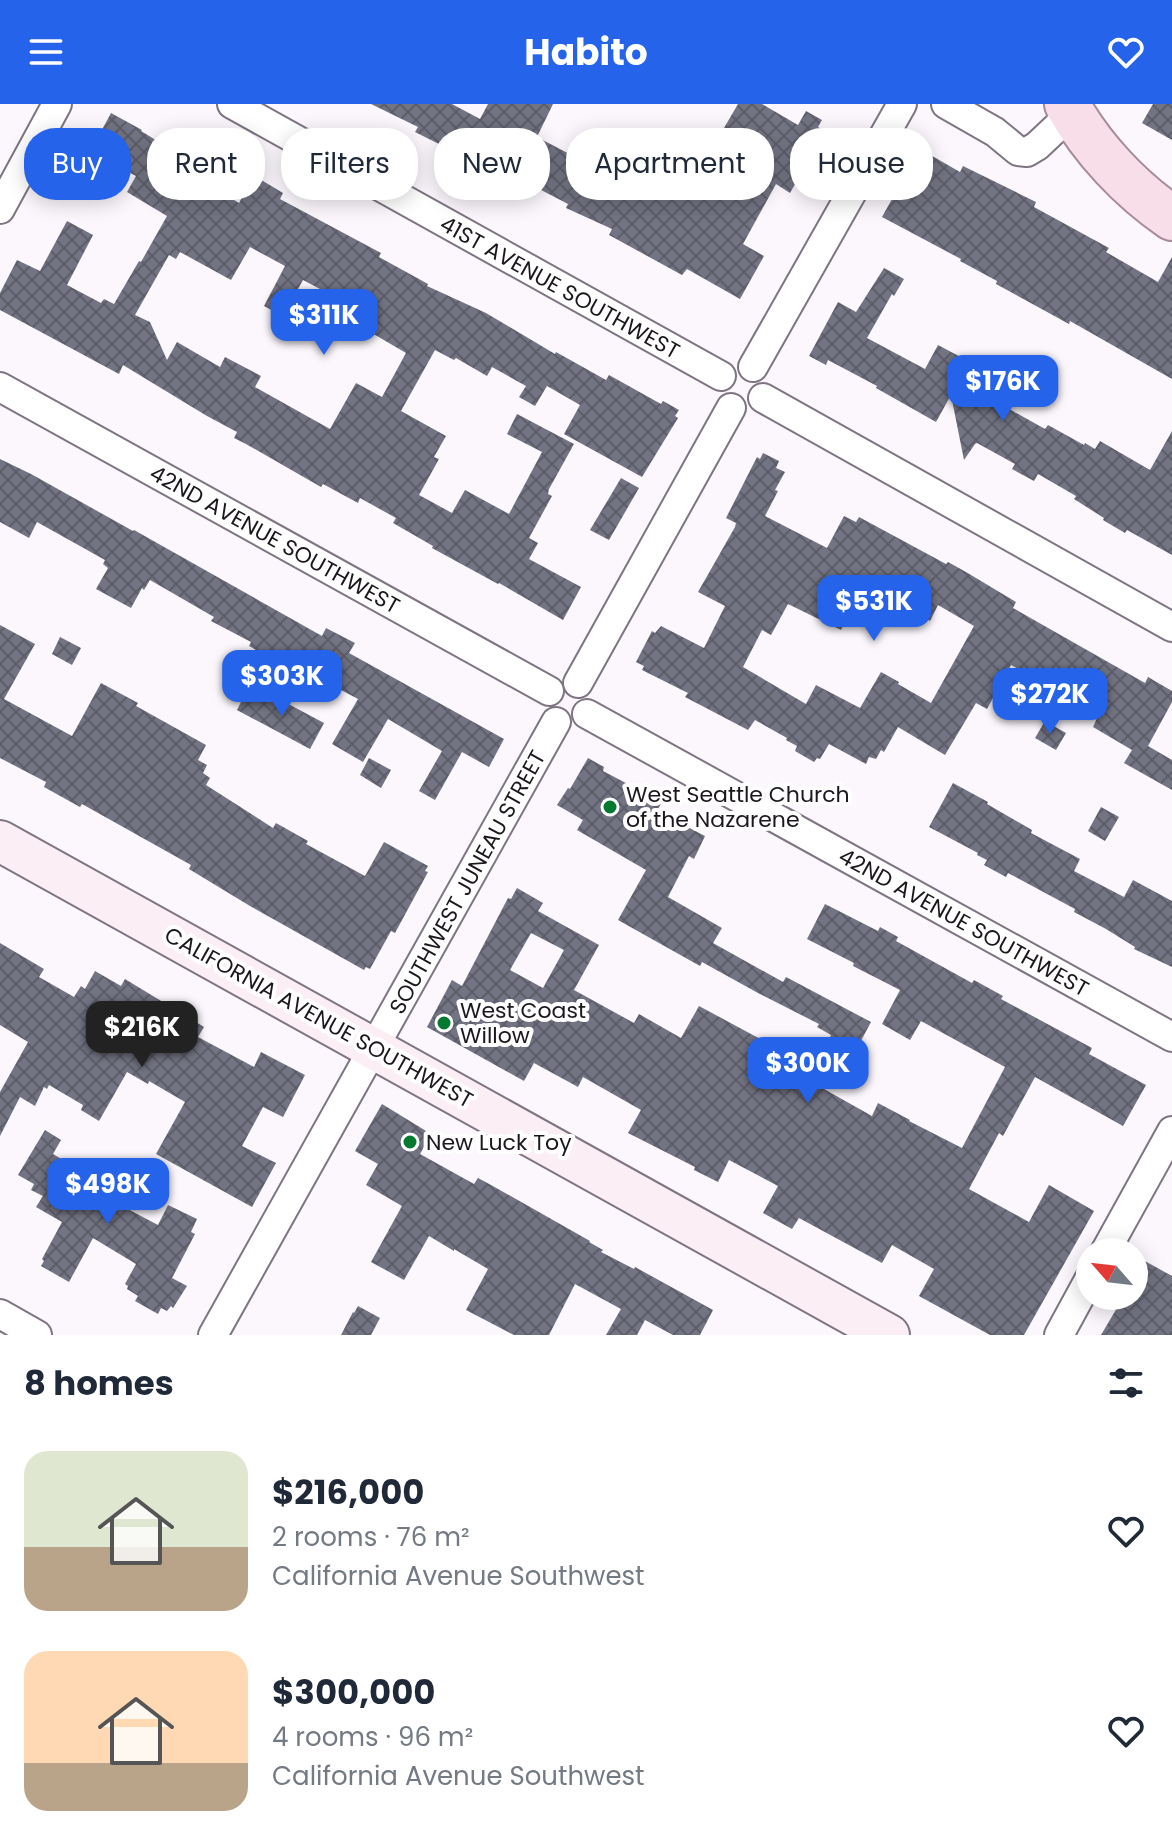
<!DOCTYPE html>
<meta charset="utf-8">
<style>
body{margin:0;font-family:Poppins,sans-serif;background:#f6f6f7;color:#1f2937;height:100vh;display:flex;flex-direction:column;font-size:30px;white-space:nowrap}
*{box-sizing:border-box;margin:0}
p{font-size:26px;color:#747a83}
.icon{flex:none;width:44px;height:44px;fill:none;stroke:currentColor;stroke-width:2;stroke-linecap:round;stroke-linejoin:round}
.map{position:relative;height:1231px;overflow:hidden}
.sheet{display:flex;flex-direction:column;background:#fff;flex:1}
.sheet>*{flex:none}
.banner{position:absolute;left:24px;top:24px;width:1124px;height:72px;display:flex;gap:16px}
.needle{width:52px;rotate:298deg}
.controls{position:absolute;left:1076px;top:1134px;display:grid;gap:16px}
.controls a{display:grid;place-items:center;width:72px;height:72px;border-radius:50%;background:#fff;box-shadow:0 4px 20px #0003;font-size:40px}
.price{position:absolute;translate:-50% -68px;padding:0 18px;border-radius:16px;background:#2563eb;color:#fff;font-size:26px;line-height:52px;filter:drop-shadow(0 2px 4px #0008)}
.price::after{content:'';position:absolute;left:50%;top:48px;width:24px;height:18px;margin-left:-12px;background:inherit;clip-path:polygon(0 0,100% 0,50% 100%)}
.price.active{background:#222;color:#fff}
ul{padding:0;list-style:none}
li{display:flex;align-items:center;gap:24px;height:200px;padding:0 24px}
li span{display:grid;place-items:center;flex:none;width:224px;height:160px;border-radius:24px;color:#555}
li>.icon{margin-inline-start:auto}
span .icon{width:96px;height:96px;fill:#fffc;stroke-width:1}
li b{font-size:34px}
h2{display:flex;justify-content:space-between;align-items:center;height:96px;padding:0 24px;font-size:34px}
.tag{padding:0 28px;border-radius:32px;background:#fff;box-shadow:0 4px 20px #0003;font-size:28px;line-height:72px}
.tag.active{background:#2563eb;color:#fff}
header{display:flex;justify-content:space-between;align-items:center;height:104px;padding:0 24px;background:#2563eb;color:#fff;font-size:36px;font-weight:700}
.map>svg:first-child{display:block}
</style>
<header><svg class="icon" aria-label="menu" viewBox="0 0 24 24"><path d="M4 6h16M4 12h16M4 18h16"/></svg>Habito<svg class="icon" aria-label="heart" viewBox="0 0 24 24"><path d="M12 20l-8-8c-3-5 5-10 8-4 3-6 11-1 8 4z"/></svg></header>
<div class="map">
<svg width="1172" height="1231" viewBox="0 0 1172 1231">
<defs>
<pattern id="building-cross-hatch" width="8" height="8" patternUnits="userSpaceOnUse" patternTransform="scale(2)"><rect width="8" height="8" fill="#737483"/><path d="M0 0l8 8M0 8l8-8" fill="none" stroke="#5e5e6a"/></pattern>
</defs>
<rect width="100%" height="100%" fill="#fbf7fd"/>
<path fill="url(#building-cross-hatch)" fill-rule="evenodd" d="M 371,0 L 452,0 L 480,15 L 488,0 L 553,0 L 537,33 L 577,54 L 580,49 L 631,76 L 652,38 L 700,65 L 738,0 L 762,0 L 798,21 L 806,7 L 822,16 L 818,23 L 835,33 L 825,51 L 829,53 L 818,72 L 815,70 L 809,81 L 798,75 L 790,89 L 776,80 L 743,140 L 764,152 L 740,195 L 687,165 L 682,171 L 609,131 L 612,125 L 566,104 L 568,100 L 497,63 L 495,67 L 448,41 L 447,44 L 415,28 L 418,23 Z
M 1153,0 L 1172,0 L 1172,36 L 1142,19 Z
M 111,9 L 142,26 L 141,27 L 177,49 L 174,53 L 186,60 L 183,65 L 239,99 L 250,79 L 254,81 L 258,74 L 283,89 L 280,95 L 381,149 L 379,153 L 428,180 L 427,182 L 486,209 L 555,250 L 556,248 L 606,276 L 609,271 L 661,300 L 663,297 L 679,306 L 675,312 L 678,314 L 642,373 L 564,330 L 580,301 L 547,282 L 535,302 L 519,293 L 526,282 L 492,263 L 487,272 L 456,254 L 454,256 L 435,246 L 401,307 L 446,332 L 434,353 L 439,355 L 419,391 L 452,409 L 465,386 L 509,410 L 542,348 L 507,330 L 517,310 L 574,340 L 549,385 L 548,390 L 552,392 L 529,434 L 538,439 L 529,455 L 581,483 L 563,516 L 499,479 L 498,480 L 432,444 L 433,442 L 393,419 L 396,414 L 360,394 L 358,399 L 323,380 L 321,383 L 246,340 L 234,334 L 237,328 L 207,312 L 123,261 L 119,270 L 0,206 L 0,189 L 17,156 L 40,167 L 67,117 L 93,131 L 67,181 L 101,199 L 104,195 L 114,200 L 139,157 L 141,158 L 167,112 L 127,88 L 136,72 L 90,48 ZM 250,143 L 285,162 L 264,202 L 283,212 L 303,176 L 337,194 L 331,205 L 406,249 L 382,293 L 356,279 L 330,325 L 255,283 L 261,272 L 225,253 L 220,263 L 177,238 L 167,256 L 150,218 L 135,211 L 169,151 L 176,155 L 180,148 L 231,176 Z
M 920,45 L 960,68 L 963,62 L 1036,98 L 1034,103 L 1109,144 L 1106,148 L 1158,178 L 1172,153 L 1172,275 L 1070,217 L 1069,220 L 996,180 L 997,177 L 960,157 L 961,155 L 882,113 Z
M 884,164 L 904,175 L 894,192 L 892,190 L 867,234 L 925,265 L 938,241 L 970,258 L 966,265 L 1007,287 L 1002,297 L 1004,298 L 1002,301 L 1045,325 L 1048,321 L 1084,341 L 1085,339 L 1095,345 L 1100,337 L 1150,366 L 1172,327 L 1172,451 L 1127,426 L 1125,429 L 1103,416 L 1104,414 L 1074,395 L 1076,392 L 1038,370 L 1034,377 L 1012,365 L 1015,360 L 977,339 L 975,340 L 964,356 L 951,291 L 936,318 L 876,284 L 877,282 L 828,256 L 826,261 L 809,252 L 838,198 L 856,208 Z
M 763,349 L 779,357 L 776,364 L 785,368 L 775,386 L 778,387 L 765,412 L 827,444 L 844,412 L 856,418 L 859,413 L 946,460 L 948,458 L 966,468 L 1016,498 L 1013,504 L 1145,579 L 1148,573 L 1172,587 L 1172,598 L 1148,642 L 1172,656 L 1172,686 L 1124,659 L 1132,646 L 1093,623 L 1102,603 L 1090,596 L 1093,591 L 1054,570 L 1050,576 L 1042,571 L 1039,576 L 1011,561 L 987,605 L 976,599 L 945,651 L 898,623 L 884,648 L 881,646 L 876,655 L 869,653 L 866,660 L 829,640 L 820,655 L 817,654 L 814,658 L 795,647 L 797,642 L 786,636 L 787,634 L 755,616 L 748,626 L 685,593 L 688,589 L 642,566 L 644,562 L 636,558 L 652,527 L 655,529 L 661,522 L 704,544 L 725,502 L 698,488 L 735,423 L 736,419 L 726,414 L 757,353 L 760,355 ZM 863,481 L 930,517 L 938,501 L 974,522 L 931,599 L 898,580 L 899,578 L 881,568 L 860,604 L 816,581 L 806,600 L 743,563 L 762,526 L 771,531 L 788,500 L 841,526 Z
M 0,355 L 31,370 L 133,427 L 134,426 L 322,532 L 326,524 L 355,539 L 349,549 L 504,635 L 489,663 L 462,648 L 435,696 L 419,687 L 442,647 L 388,615 L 363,658 L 332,640 L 358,595 L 290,559 L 287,564 L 249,542 L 251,538 L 211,517 L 214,513 L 150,476 L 144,486 L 142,484 L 131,504 L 96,485 L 108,464 L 103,460 L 105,456 L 37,418 L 29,434 L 0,418 Z
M 621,374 L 639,384 L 609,436 L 590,426 Z
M 0,521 L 35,540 L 4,595 L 72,632 L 101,579 L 138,599 L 136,602 L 206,641 L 198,656 L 207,661 L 203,669 L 210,674 L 206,681 L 273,724 L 276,719 L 308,737 L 306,740 L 365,772 L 384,738 L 428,762 L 425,767 L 428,768 L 395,829 L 391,827 L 370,865 L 366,863 L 364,866 L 250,802 L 189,765 L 191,761 L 82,700 L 80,703 L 44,683 L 46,678 L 0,654 Z
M 60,533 L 81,544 L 72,561 L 52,550 Z
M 248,584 L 277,600 L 279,595 L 324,619 L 310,645 L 237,606 Z
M 1045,617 L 1066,629 L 1056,646 L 1035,634 Z
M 369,654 L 391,666 L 381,684 L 360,671 Z
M 588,654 L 604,663 L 603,667 L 662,698 L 658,705 L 671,712 L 670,714 L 705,732 L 694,755 L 689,752 L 668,793 L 722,824 L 713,839 L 783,878 L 786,873 L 871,918 L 855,948 L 829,935 L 831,931 L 817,923 L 819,920 L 758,889 L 702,858 L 700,862 L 618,816 L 646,766 L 577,726 L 583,716 L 557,701 L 568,684 L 570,685 Z
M 953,679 L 988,698 L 987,700 L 1032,726 L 1031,729 L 1080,755 L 1074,767 L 1124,793 L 1133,776 L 1172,797 L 1172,863 L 1134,845 L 1135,843 L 1106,825 L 1074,808 L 1075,805 L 1008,769 L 1006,773 L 984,761 L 987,756 L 977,751 L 978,749 L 929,723 Z
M 1101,703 L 1119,713 L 1105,737 L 1088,727 Z
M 517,784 L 543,799 L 538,807 L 599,841 L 574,886 L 634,919 L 639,910 L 681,934 L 699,902 L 764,937 L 765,935 L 790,951 L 783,962 L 872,1012 L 878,999 L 910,1016 L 909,1017 L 962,1044 L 1005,963 L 921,917 L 910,936 L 882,920 L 900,886 L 853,862 L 854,859 L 807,835 L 825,800 L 878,827 L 880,823 L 898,833 L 896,837 L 972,879 L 974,876 L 1003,892 L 1001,895 L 1092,944 L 1089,950 L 1146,981 L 1123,1022 L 1035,973 L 1003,1032 L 999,1029 L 969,1085 L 1029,1118 L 1049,1081 L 1094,1107 L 1024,1231 L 990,1231 L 919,1192 L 934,1165 L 892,1141 L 882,1159 L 799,1114 L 792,1125 L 763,1109 L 778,1082 L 729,1056 L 718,1078 L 694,1066 L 695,1063 L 628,1029 L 641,1006 L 583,973 L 578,983 L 534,959 L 524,977 L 427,923 L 452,876 L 462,882 L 508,794 L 511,795 ZM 531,829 L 564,846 L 543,884 L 510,866 Z
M 0,839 L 44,865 L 39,873 L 74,893 L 81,882 L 85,885 L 95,867 L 121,882 L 125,875 L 204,923 L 198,933 L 254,963 L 261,948 L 305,971 L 283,1013 L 263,1003 L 242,1042 L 276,1059 L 252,1103 L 156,1050 L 185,998 L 149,977 L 148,980 L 127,968 L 99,1017 L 81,1006 L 83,1001 L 49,981 L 47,985 L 44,983 L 35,1002 L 20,993 L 0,1032 L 0,988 L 28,938 L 0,921 Z
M 382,1000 L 431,1030 L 420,1050 L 474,1080 L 478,1074 L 491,1081 L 590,1137 L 589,1138 L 603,1146 L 601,1148 L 634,1165 L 635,1163 L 713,1206 L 700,1231 L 673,1231 L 645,1216 L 637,1231 L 606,1231 L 621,1205 L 575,1180 L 549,1231 L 514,1231 L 466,1206 L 488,1165 L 454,1145 L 454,1147 L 429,1132 L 404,1176 L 371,1158 L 402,1102 L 366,1081 L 378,1060 L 355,1047 Z
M 45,1026 L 61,1036 L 53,1050 L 107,1082 L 117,1065 L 136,1076 L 122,1102 L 158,1121 L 168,1101 L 197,1115 L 191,1128 L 195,1130 L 172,1174 L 187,1182 L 173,1204 L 171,1202 L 167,1207 L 161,1204 L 158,1210 L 135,1197 L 138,1192 L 127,1185 L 128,1182 L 125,1180 L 136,1160 L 93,1134 L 69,1178 L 41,1162 L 44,1157 L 42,1155 L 62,1118 L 36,1103 L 43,1092 L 31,1086 L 34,1080 L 18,1071 Z
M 1143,1156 L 1172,1172 L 1172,1231 L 1101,1231 L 1124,1192 L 1134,1192 L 1134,1171 Z
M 358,1202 L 380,1214 L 371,1231 L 341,1231 L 353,1208 L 354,1209 Z"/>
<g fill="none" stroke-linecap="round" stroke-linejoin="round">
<g stroke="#7e7482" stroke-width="32">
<path id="minor" d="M 232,0 L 721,272
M 946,0 L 995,28 L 1018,47 L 1027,48 L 1037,42 L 1072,9
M 0,105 L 57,0
M 753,263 L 902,0
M 0,283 L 549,587
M 763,294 L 1172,523
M 578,579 L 731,304
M 587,610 L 1172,933
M 1105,1148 L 1172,1027
M 0,1210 L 37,1231
M 213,1231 L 556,618
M 1059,1231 L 1090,1174"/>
</g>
<g stroke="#7e7482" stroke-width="44">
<path id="secondary" d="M 0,737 L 889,1231"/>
</g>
<g stroke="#a78a98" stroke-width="48">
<path id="primary" d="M 1067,0 C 1092,45 1130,85 1172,114"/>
</g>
<use href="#minor" stroke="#fff" stroke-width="28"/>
<use href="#secondary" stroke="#fbeef4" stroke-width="40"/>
<use href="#primary" stroke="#f8dee9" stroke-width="44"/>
</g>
<g fill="#037a30" stroke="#fff" stroke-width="3">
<circle cx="610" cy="703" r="8"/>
<circle cx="444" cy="919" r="8"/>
<circle cx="410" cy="1038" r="8"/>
</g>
<g text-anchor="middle" stroke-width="8" stroke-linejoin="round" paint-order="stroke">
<g font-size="22" fill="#1b171c" stroke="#fff">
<text transform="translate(560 183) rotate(29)" y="8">41ST AVENUE SOUTHWEST</text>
<text transform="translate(275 435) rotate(29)" y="8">42ND AVENUE SOUTHWEST</text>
<text transform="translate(467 778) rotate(-61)" y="8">SOUTHWEST JUNEAU STREET</text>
<text transform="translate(964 818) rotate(29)" y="8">42ND AVENUE SOUTHWEST</text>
<text transform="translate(319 913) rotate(29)" y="8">CALIFORNIA AVENUE SOUTHWEST</text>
</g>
<g font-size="22" fill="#1b171c" stroke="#fff" text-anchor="start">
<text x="626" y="698">West Seattle Church<tspan x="626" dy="25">of the Nazarene</tspan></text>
<text x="460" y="914">West Coast<tspan x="460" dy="25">Willow</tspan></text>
<text x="426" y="1046">New Luck Toy</text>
</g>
</g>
</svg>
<div class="controls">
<a><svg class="needle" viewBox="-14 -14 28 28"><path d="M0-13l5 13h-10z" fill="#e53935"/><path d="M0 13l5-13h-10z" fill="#747a83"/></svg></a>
</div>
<b class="price" style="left:324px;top:253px">$311K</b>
<b class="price" style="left:1003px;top:319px">$176K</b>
<b class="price" style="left:874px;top:539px">$531K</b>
<b class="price" style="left:282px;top:614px">$303K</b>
<b class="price" style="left:1050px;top:632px">$272K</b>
<b class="price active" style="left:142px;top:965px">$216K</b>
<b class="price" style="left:808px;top:1001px">$300K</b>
<b class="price" style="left:108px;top:1122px">$498K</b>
<div class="banner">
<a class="tag active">Buy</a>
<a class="tag">Rent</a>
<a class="tag">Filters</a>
<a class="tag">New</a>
<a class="tag">Apartment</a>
<a class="tag">House</a>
</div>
</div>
<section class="sheet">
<h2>8 homes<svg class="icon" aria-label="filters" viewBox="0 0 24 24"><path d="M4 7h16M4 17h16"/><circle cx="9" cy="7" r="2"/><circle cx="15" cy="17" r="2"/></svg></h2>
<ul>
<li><span style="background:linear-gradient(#dfe7d0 60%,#b9a48a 0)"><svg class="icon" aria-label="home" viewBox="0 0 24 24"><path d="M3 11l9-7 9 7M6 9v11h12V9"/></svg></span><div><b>$216,000</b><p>2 rooms · 76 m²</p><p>California Avenue Southwest</p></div><svg class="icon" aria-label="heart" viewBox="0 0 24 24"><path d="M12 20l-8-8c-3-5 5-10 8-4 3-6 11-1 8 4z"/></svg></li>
<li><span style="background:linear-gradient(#ffd9b3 70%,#b9a48a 0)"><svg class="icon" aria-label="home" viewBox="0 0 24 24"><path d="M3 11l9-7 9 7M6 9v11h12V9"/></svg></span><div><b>$300,000</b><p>4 rooms · 96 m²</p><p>California Avenue Southwest</p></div><svg class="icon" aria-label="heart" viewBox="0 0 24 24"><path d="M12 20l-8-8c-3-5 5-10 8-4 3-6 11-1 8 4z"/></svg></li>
</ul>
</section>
